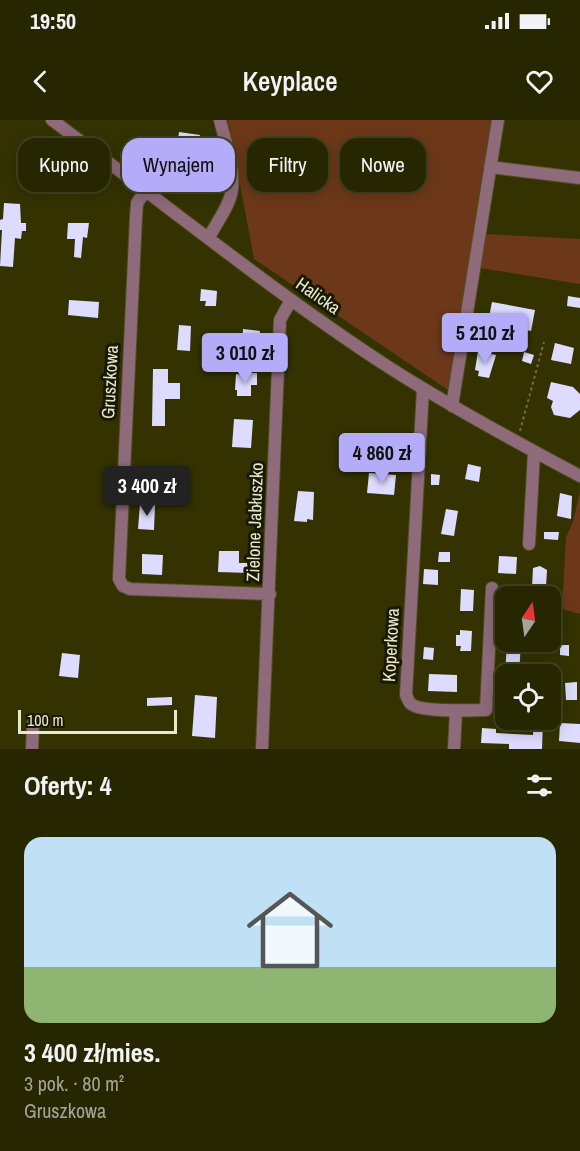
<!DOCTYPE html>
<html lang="pl">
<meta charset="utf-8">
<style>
body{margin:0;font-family:"Archivo Narrow",sans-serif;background:#32320f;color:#f1f3f6;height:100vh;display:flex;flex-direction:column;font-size:22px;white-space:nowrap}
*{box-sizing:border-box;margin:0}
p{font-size:20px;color:#a4a599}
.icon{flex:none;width:33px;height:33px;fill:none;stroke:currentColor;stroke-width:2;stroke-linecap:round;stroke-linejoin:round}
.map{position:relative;height:629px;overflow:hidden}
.sheet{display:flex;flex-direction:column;background:#262600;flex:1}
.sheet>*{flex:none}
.banner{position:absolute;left:18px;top:18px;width:544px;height:54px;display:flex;gap:12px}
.needle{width:39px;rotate:13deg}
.buttons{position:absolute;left:495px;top:466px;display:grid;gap:12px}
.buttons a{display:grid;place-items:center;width:66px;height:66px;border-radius:12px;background:#262600;box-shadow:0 3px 15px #0003,0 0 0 2px #424322;font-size:30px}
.scale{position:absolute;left:18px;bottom:15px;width:159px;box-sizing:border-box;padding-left:6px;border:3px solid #e7e8cf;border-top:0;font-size:16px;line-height:21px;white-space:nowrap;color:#e7e8cf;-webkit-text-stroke:4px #191906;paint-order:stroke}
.price{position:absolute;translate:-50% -51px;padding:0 14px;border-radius:6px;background:#b5acf9;color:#111;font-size:20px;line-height:39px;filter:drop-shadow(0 2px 3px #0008)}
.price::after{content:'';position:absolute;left:50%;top:36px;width:18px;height:14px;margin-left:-9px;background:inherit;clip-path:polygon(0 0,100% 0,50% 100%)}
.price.current{background:#222;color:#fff}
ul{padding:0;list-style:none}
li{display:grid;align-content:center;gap:12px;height:318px;padding:0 24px}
li span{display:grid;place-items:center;height:186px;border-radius:18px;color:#555}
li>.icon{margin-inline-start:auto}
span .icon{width:108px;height:108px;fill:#fffc;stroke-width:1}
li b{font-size:26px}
h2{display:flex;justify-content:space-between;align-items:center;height:72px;padding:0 24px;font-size:26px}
.pill{padding:0 21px;border-radius:18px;background:#262600;box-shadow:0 3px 15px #0003,0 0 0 2px #424322;font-size:21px;line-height:54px}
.pill.current{background:#b5acf9;color:#111}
.status{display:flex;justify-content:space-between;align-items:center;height:42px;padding:0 30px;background:#262600;direction:ltr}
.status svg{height:16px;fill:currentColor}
header{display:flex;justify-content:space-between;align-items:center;height:78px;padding:0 24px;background:#262600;font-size:27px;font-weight:600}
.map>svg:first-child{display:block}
</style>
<div class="status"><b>19:50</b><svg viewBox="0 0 49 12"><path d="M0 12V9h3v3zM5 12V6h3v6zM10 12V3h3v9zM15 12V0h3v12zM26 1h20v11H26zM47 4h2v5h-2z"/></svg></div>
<header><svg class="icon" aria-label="back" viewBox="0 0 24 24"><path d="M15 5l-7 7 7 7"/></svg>Keyplace<svg class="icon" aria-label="heart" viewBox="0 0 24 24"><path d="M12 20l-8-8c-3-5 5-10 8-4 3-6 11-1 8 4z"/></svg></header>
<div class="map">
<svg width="580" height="629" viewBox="0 0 580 629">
<rect width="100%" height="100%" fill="#333200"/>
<path fill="#6c3819" d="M 228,0 L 492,0 L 448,270 L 254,139 Z
M 485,114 L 580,119 L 580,164 L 480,148 Z
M 580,371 L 580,494 L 562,489 L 566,417 L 573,402 Z"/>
<path fill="#dedcfe" d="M 179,12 L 200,15 L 196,50 L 211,52 L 209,70 L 195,68 L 195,64 L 172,61 L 175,42 L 171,42 L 173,29 L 177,29 Z
M 30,32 L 52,33 L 51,60 L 29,59 Z
M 4,83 L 20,84 L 21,103 L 26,103 L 26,111 L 22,111 L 21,119 L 15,118 L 13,147 L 0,146 L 2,110 L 0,110 L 0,100 L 3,99 Z
M 68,103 L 89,103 L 87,118 L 83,117 L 81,138 L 74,137 L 75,119 L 67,119 Z
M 201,169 L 217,171 L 216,186 L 205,186 L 206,181 L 200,181 Z
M 568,176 L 580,178 L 580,188 L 567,186 Z
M 69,180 L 99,182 L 98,198 L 68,195 Z
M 492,182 L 535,190 L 531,211 L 488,202 Z
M 179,205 L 191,206 L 190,231 L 177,230 Z
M 243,209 L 260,211 L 258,228 L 242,227 Z
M 555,223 L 574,228 L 571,244 L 551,240 Z
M 478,231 L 496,235 L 489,258 L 478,256 L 479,251 L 475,250 Z
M 524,232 L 534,235 L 531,244 L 522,241 Z
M 153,249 L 168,249 L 168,263 L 180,263 L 180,279 L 165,279 L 165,306 L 152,306 Z
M 243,253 L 257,253 L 257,265 L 251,265 L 251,276 L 237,276 L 237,270 L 235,270 L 236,254 L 243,255 Z
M 551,262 L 573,267 L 580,274 L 580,290 L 570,298 L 554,295 L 551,287 L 553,281 L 547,278 Z
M 234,299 L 253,300 L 251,328 L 232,327 Z
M 468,344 L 481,347 L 479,362 L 465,359 Z
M 369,353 L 396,355 L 394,375 L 367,373 Z
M 431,354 L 440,355 L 439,365 L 431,365 Z
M 298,371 L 314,372 L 313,400 L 307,399 L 307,402 L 294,401 Z
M 560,373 L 572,376 L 571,399 L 557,396 Z
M 140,384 L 155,385 L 154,410 L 138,409 Z
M 446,389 L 458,391 L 454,416 L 441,414 Z
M 544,412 L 559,412 L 558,420 L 544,419 Z
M 219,431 L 239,431 L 239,443 L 250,443 L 250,453 L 218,452 Z
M 439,432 L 450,432 L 450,442 L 438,442 Z
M 142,434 L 163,435 L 162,455 L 142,454 Z
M 499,436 L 517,437 L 516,454 L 498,453 Z
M 540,446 L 547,450 L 546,467 L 532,467 L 533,448 Z
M 424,449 L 438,450 L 438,465 L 423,464 Z
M 461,469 L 474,470 L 473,491 L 460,491 Z
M 460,510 L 472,511 L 471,531 L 460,531 L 461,526 L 456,526 L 456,515 L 460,515 Z
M 507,522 L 521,522 L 519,555 L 505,555 Z
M 560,525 L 569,525 L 569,536 L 560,535 Z
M 424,527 L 434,528 L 433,540 L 423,539 Z
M 62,533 L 80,535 L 78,558 L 59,556 Z
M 429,554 L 457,555 L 457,572 L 428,571 Z
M 577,562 L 577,580 L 566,580 L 565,563 Z
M 195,575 L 217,577 L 215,618 L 192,616 Z
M 172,577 L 172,585 L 147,586 L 147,578 Z
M 534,600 L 543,600 L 542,629 L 509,629 L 509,624 L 481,623 L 482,608 L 496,609 L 496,613 L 533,615 Z
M 560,603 L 580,604 L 580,623 L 559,621 Z"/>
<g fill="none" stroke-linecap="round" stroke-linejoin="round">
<g stroke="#504f21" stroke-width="14">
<path id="minor" d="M 52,0 C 164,83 273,172 390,248 C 451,287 516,322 580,356
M 490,47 L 580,58
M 146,70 L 137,83 L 136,97 L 119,459 L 123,466 L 130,469 L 270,474
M 209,117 C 217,102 229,87 232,70 C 235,48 225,21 220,0
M 423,269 L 406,575 C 407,577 409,582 410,583 C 419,593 472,590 486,590 L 492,468
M 452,286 L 498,0
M 529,424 L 534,332
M 32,629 L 33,604
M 262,629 L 280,200 L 291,180
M 454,629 L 456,591"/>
</g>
<path stroke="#6f6e45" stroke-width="2" stroke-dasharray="3 3" stroke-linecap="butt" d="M 520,311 L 544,222"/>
<use href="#minor" stroke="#8e6a7b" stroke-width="12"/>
</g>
<g text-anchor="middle" stroke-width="6" stroke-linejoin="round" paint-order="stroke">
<g font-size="18" fill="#e7e8cf" stroke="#191906">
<text transform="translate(318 176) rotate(35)" y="6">Halicka</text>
<text transform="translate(110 262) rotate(-87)" y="6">Gruszkowa</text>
<text transform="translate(255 402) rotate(-88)" y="6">Zielone Jabłuszko</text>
<text transform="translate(391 525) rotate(-87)" y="6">Koperkowa</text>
</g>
</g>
</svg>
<div class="buttons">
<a><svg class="needle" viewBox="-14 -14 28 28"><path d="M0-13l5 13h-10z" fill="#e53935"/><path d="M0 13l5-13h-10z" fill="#a4a599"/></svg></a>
<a><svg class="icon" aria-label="locate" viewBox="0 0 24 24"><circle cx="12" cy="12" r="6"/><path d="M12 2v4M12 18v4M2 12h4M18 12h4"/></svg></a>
</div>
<div class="scale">100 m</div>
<b class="price" style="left:485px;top:244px">5 210 zł</b>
<b class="price" style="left:245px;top:264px">3 010 zł</b>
<b class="price" style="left:382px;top:364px">4 860 zł</b>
<b class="price current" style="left:147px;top:397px">3 400 zł</b>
<div class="banner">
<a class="pill">Kupno</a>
<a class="pill current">Wynajem</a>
<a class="pill">Filtry</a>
<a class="pill">Nowe</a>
</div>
</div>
<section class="sheet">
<h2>Oferty: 4<svg class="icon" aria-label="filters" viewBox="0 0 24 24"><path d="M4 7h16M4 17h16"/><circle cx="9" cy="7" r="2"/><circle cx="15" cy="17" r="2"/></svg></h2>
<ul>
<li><span style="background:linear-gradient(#bfe0f5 70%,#8fb573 0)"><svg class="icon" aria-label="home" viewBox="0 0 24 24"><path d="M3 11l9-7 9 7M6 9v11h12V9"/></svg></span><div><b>3 400 zł/mies.</b><p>3 pok. · 80 m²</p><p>Gruszkowa</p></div></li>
</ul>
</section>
